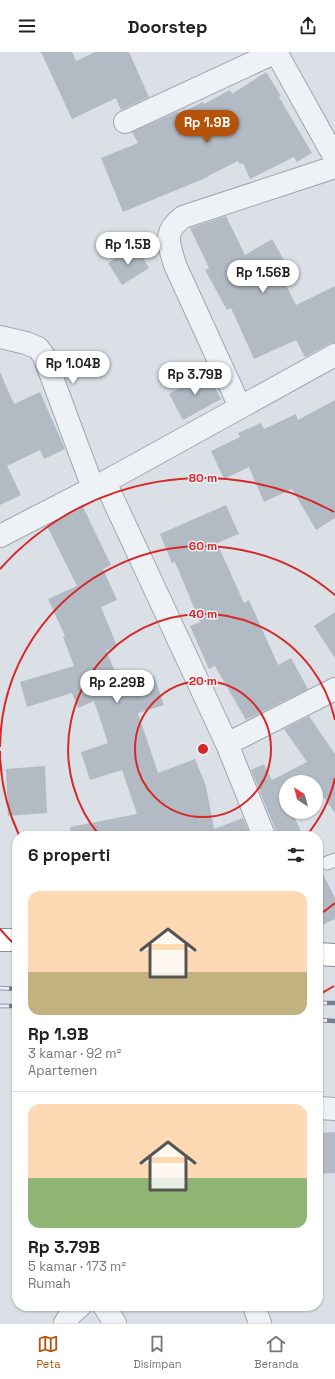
<!DOCTYPE html>
<html lang="id">
<meta charset="utf-8">
<style>
body{margin:0;font-family:"Space Grotesk",sans-serif;background:#f2f2f2;color:#222;height:100vh;display:flex;flex-direction:column;font-size:15px;white-space:nowrap}
*{box-sizing:border-box;margin:0}
p{font-size:13px;color:#767676}
.icon{flex:none;width:22px;height:22px;fill:none;stroke:currentColor;stroke-width:2;stroke-linecap:round;stroke-linejoin:round}
.map{position:relative;flex:1;overflow:hidden}
.drawer{position:absolute;left:12px;top:779px;width:311px;height:480px;display:flex;flex-direction:column;background:#fff;border-radius:16px;box-shadow:0 1px 3px #0004}
.drawer>*{flex:none}
.needle{width:26px;rotate:324deg}
.tools{position:absolute;left:279px;top:723px;display:grid;gap:8px}
.tools a{display:grid;place-items:center;width:44px;height:44px;border-radius:50%;background:#fff;box-shadow:0 1px 3px #0004;font-size:20px}
.price{position:absolute;translate:-50% -34px;padding:0 9px;border-radius:14px;background:#fff;color:#222;font-size:13px;line-height:26px;filter:drop-shadow(0 1px 2px #0008)}
.price::after{content:'';position:absolute;left:50%;top:24px;width:12px;height:9px;margin-left:-6px;background:inherit;clip-path:polygon(0 0,100% 0,50% 100%)}
.price.on{background:#b45309;color:#fff}
ul{padding:0;list-style:none}
li{display:grid;align-content:center;gap:8px;height:212px;padding:0 16px}
li+li{border-top:1px solid #e0e0e0}
li span{display:grid;place-items:center;height:124px;border-radius:12px;color:#555}
li>.icon{margin-inline-start:auto}
span .icon{width:72px;height:72px;fill:#fffc;stroke-width:1}
li b{font-size:17px}
h2{display:flex;justify-content:space-between;align-items:center;height:48px;padding:0 16px;font-size:17px}
header{display:flex;justify-content:space-between;align-items:center;height:52px;padding:0 16px;background:#fff;font-size:18px;font-weight:800}
.dock{display:flex;justify-content:space-around;align-items:center;height:56px;border-top:1px solid #e0e0e0;background:#fff;font-size:11px;color:#767676}
.dock a{display:grid;justify-items:center;gap:2px}
.dock .on{color:#b45309}
.map>svg:first-child{display:block}
</style>
<header><svg class="icon" aria-label="menu" viewBox="0 0 24 24"><path d="M4 6h16M4 12h16M4 18h16"/></svg>Doorstep<svg class="icon" aria-label="share" viewBox="0 0 24 24"><path d="M12 15V3M7 8l5-5 5 5M5 13v7h14v-7"/></svg></header>
<div class="map">
<svg width="335" height="1271" viewBox="0 0 335 1271">
<rect width="100%" height="100%" fill="#dbe0e7"/>
<path fill="#b2bac4" d="M 41,0 L 72,0 L 76,9 L 95,0 L 129,0 L 149,45 L 121,58 L 116,46 L 72,67 Z
M 266,20 L 281,44 L 279,45 L 312,101 L 297,110 L 294,105 L 250,127 L 243,111 L 240,112 L 238,109 L 208,124 L 208,125 L 123,160 L 101,106 L 138,91 L 132,80 L 177,60 L 179,62 L 203,50 L 204,52 L 230,38 L 232,42 Z
M 226,164 L 245,203 L 272,187 L 285,210 L 277,215 L 296,253 L 335,234 L 335,291 L 329,292 L 305,305 L 296,288 L 254,307 L 231,256 L 227,258 L 205,218 L 209,216 L 190,176 Z
M 135,194 L 149,216 L 122,233 L 108,211 Z
M 0,320 L 14,352 L 40,340 L 65,397 L 44,407 L 40,398 L 7,414 L 21,443 L 0,453 Z
M 207,321 L 221,347 L 183,368 L 169,342 Z
M 335,348 L 335,466 L 316,478 L 292,437 L 264,450 L 249,415 L 224,427 L 211,399 L 240,385 L 238,381 L 261,371 L 264,377 L 296,362 L 298,368 Z
M 226,453 L 239,482 L 217,491 L 244,551 L 249,548 L 278,613 L 291,606 L 308,637 L 246,668 L 215,614 L 209,617 L 190,574 L 200,570 L 175,510 L 172,511 L 160,482 Z
M 83,455 L 111,513 L 103,517 L 117,548 L 101,555 L 117,594 L 106,599 L 122,635 L 154,624 L 164,653 L 138,661 L 158,721 L 195,707 L 206,734 L 214,777 L 243,766 L 251,784 L 71,784 L 70,775 L 137,762 L 122,718 L 90,728 L 81,700 L 108,691 L 94,649 L 78,656 L 72,641 L 27,655 L 20,630 L 74,614 L 63,585 L 65,584 L 48,547 L 77,534 L 47,474 Z
M 335,560 L 335,606 L 314,574 Z
M 309,664 L 335,702 L 335,761 L 316,735 L 316,730 L 286,730 L 286,760 L 292,760 L 303,784 L 276,784 L 276,779 L 251,718 L 264,712 L 272,728 L 307,710 L 284,677 Z
M 45,714 L 47,761 L 8,764 L 6,717 Z
M 318,812 L 335,846 L 335,867 L 318,875 Z
M 335,1080 L 335,1121 L 318,1122 L 318,1081 Z"/>
<g fill="none" stroke-linecap="round" stroke-linejoin="round">
<g stroke="#a0a7b1" stroke-width="15">
<path id="service" d="M 327,811 L 335,808"/>
</g>
<g stroke="#a0a7b1" stroke-width="24">
<path id="minor" d="M 125,70 L 276,0 L 335,106
M 0,285 L 26,291 L 38,296 L 44,304 L 93,436
M 240,355 L 175,213 C 169,191 162,181 183,165 L 335,115
M 105,430 L 227,692 L 264,784
M 0,484 L 105,430 L 335,303
M 227,692 L 335,637
M 318,1056 L 335,1057
M 104,1254 L 115,1271
M 254,1254 L 260,1271
M 65,1271 L 71,1262 L 80,1254"/>
</g>
<g stroke="#828f9e" stroke-width="24">
<path id="trunk" d="M 0,888 L 17,888
M 318,902 L 335,903"/>
</g>
<use href="#service" stroke="#eef1f5" stroke-width="13"/>
<use href="#minor" stroke="#eef1f5" stroke-width="22"/>
<use href="#trunk" stroke="#fff" stroke-width="22"/>
<g stroke="#748191" stroke-width="4.5">
<path id="rail" d="M 0,936 L 17,937
M 318,951 L 335,951
M 0,954 L 17,954
M 318,968 L 335,969"/>
</g>
<use href="#rail" stroke="#eaeff4" stroke-width="3" stroke-dasharray="9" stroke-linecap="butt"/>
</g>
<g fill="none" stroke="#d62828" stroke-width="2">
<circle cx="203" cy="697" r="68"/>
<path d="M335 726A135 135 0 0 1 306 784M100 784A135 135 0 1 1 335 668"/>
<path d="M335 851A203 203 0 0 1 319 863M19 783A203 203 0 0 1 0 699M0 695A203 203 0 0 1 335 543"/>
<path d="M334 934A271 271 0 0 1 320 942M16 894A271 271 0 0 1 0 877M0 517A271 271 0 0 1 334 460"/>
</g>
<circle cx="203" cy="697" r="6" fill="#d62828" stroke="#eaeff4" stroke-width="2"/>
<g font-size="12" text-anchor="middle" font-weight="bold" fill="#d62828" stroke="#eaeff4" stroke-width="3" stroke-linejoin="round" paint-order="stroke">
<text x="203" y="430">80 m</text>
<text x="203" y="498">60 m</text>
<text x="203" y="566">40 m</text>
<text x="203" y="633">20 m</text>
</g>
</svg>
<div class="tools">
<a><svg class="needle" viewBox="-14 -14 28 28"><path d="M0-13l5 13h-10z" fill="#e53935"/><path d="M0 13l5-13h-10z" fill="#767676"/></svg></a>
</div>
<b class="price on" style="left:207px;top:92px">Rp 1.9B</b>
<b class="price" style="left:128px;top:214px">Rp 1.5B</b>
<b class="price" style="left:263px;top:242px">Rp 1.56B</b>
<b class="price" style="left:73px;top:333px">Rp 1.04B</b>
<b class="price" style="left:195px;top:344px">Rp 3.79B</b>
<b class="price" style="left:117px;top:652px">Rp 2.29B</b>
<section class="drawer">
<h2>6 properti<svg class="icon" aria-label="filters" viewBox="0 0 24 24"><path d="M4 7h16M4 17h16"/><circle cx="9" cy="7" r="2"/><circle cx="15" cy="17" r="2"/></svg></h2>
<ul>
<li><span style="background:linear-gradient(#ffd9b3 65%,#c2b280 0)"><svg class="icon" aria-label="home" viewBox="0 0 24 24"><path d="M3 11l9-7 9 7M6 9v11h12V9"/></svg></span><div><b>Rp 1.9B</b><p>3 kamar · 92 m²</p><p>Apartemen</p></div></li>
<li><span style="background:linear-gradient(#ffd9b3 60%,#8fb573 0)"><svg class="icon" aria-label="home" viewBox="0 0 24 24"><path d="M3 11l9-7 9 7M6 9v11h12V9"/></svg></span><div><b>Rp 3.79B</b><p>5 kamar · 173 m²</p><p>Rumah</p></div></li>
</ul>
</section>
</div>
<nav class="dock">
<a class="on"><svg class="icon" aria-label="map" viewBox="0 0 24 24"><path d="M3 6l6-2 6 2 6-2v14l-6 2-6-2-6 2zM9 4v14M15 6v14"/></svg>Peta</a>
<a><svg class="icon" aria-label="saved" viewBox="0 0 24 24"><path d="M7 4h10v16l-5-4-5 4z"/></svg>Disimpan</a>
<a><svg class="icon" aria-label="home" viewBox="0 0 24 24"><path d="M3 11l9-7 9 7M6 9v11h12V9"/></svg>Beranda</a>
</nav>
